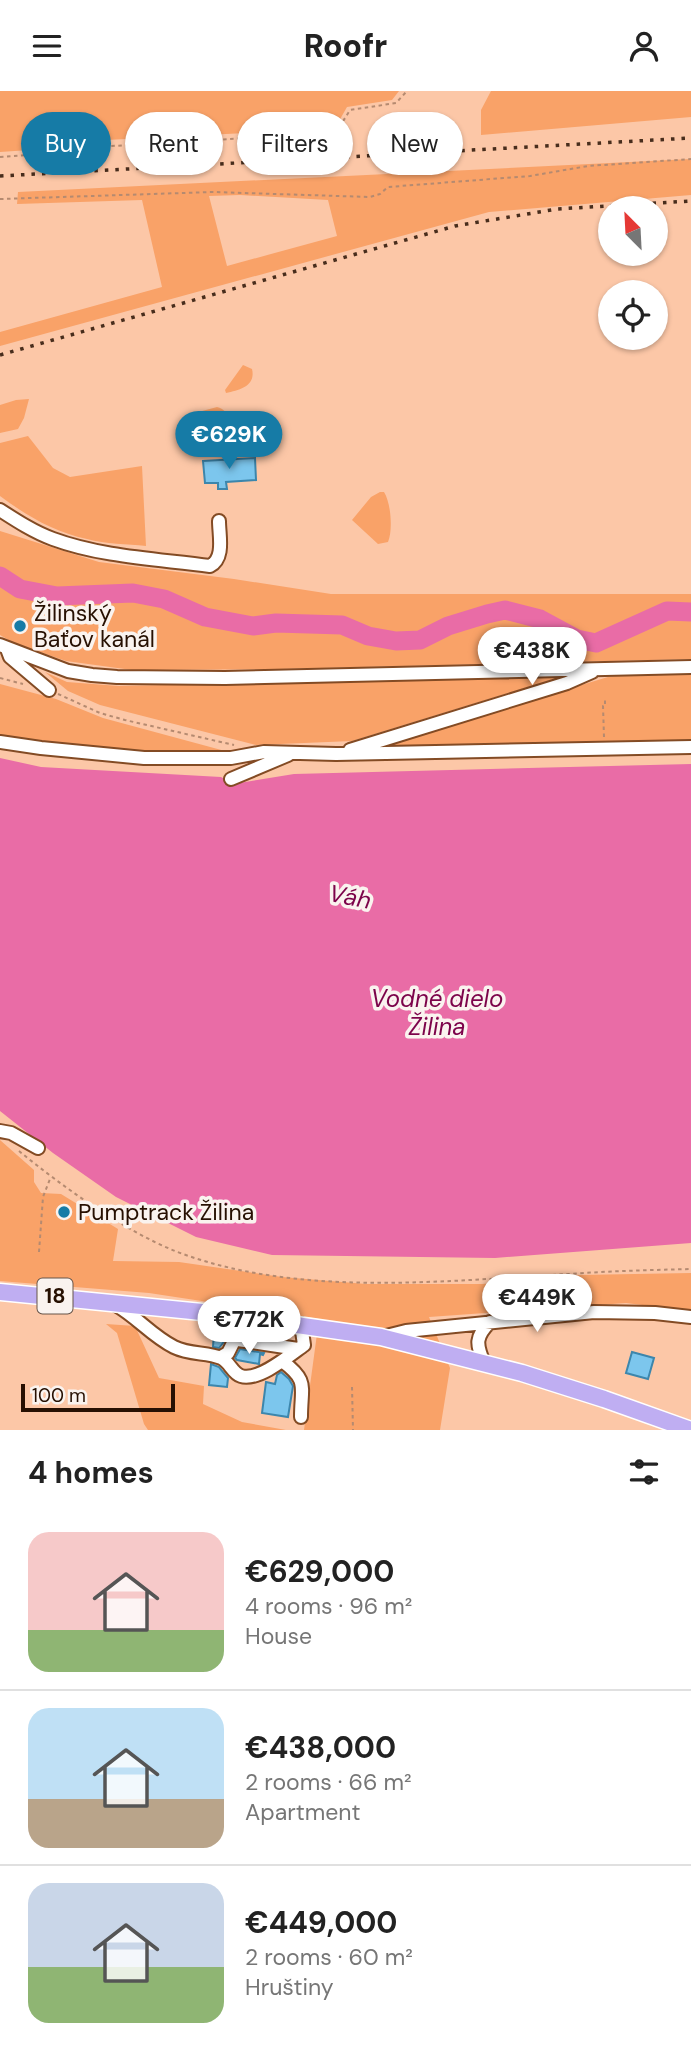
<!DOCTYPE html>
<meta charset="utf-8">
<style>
body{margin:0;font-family:"DM Sans",sans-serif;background:#f2f2f2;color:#222;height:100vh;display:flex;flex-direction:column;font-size:26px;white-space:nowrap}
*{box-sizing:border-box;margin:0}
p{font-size:23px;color:#767676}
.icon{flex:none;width:38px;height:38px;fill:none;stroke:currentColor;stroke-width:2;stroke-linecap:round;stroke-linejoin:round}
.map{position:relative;height:1339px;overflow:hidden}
.details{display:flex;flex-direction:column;background:#fff;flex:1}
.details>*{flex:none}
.top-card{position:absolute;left:21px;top:21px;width:649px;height:63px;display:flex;gap:14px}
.needle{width:46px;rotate:336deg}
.fabs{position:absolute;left:598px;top:105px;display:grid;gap:14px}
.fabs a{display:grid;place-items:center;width:70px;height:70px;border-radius:50%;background:#fff;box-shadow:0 2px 5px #0004;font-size:35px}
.scale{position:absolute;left:21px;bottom:18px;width:154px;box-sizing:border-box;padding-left:7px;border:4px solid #271002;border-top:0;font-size:19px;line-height:24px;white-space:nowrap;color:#271002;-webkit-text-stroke:5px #faf3ef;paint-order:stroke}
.price{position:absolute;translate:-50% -60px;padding:0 16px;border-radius:24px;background:#fff;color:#222;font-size:23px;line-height:46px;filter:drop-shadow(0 2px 4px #0008)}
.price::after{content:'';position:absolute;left:50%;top:42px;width:21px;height:16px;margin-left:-10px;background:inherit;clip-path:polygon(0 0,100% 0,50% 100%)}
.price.active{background:#167ba6;color:#fff}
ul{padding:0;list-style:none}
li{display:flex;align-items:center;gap:21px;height:175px;padding:0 28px}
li+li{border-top:2px solid #e0e0e0}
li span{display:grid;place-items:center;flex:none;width:196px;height:140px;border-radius:21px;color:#555}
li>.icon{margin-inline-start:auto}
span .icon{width:84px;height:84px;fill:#fffc;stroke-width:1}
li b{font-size:30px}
h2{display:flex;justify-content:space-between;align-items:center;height:84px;padding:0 28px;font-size:30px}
.chip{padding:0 24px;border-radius:32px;background:#fff;box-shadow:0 2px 5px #0004;font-size:24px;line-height:63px}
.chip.active{background:#167ba6;color:#fff}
header{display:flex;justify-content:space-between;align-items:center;height:91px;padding:0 28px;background:#fff;font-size:32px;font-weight:800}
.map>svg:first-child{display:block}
</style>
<header><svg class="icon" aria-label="menu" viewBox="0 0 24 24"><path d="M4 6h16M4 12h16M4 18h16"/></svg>Roofr<svg class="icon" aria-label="person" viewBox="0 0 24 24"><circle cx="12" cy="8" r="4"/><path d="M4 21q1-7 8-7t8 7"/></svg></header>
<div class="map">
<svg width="691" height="1339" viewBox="0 0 691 1339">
<rect width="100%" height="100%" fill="#fcc7a7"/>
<path fill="#f9a268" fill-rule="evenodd" d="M 0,0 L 399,0 L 392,9 L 347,16 L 335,37 L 328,38 L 66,51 L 44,58 L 0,61 Z
M 491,0 L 691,0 L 691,26 L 481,44 L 481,19 Z
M 691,68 L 691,104 L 489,121 L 0,255 L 0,241 L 162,196 L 142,109 L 17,113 L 18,101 ZM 240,104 L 328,109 L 337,145 L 227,175 L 209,105 Z
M 243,274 L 252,278 C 256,295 240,299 226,302 L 225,299 Z
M 29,308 L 24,327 L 18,338 L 0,342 L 0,314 L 16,309 Z
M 217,316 C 232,320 228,333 219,341 L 191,323 Z
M 28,345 L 53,377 L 70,386 L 142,375 L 146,455 C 127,453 106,453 87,448 C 54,441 27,425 0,405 L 0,352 Z
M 380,401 L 384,401 C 391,412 393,439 388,451 L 378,453 L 352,429 L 371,406 Z
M 0,440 L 99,471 L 234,488 L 331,503 L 691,503 L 691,568 L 281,578 L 132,579 L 66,570 L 14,552 L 0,544 Z
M 691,575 L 691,650 L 374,656 L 608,586 Z
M 45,581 L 67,591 L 119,595 L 564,585 L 352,650 L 256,654 L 100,614 L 68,600 Z
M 0,593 L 56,608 L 103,627 L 225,660 C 150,661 74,660 0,646 Z
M 0,1049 L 34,1079 L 34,1091 L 41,1102 L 61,1103 L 118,1138 L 113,1170 L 179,1171 L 282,1186 L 366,1193 L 482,1193 L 579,1184 L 691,1182 L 691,1220 L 626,1212 L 429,1226 L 450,1277 L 440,1339 L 304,1339 L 319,1228 L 149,1202 L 0,1190 Z
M 106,1233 L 135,1235 L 159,1287 L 204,1295 L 203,1313 L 242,1331 L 286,1339 L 148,1339 L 144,1333 L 117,1242 Z"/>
<path fill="#e96ca6" d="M 0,667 L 41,676 L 221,686 L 233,693 L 294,683 L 691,673 L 691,1152 L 495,1167 L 272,1164 L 196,1146 L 116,1106 L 53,1062 L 0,1020 Z"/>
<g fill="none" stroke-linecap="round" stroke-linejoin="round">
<path stroke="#e96ca6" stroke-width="19" d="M 0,485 L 20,498 L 57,505 L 133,502 L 164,508 L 205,526 L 253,535 L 276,532 L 342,534 L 368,545 L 396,550 L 420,549 L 448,535 L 487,523 L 505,519 L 540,528 L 577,548 L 596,552 L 667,520 L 691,521"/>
</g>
<path fill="#7cc6ed" stroke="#3c86ac" stroke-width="2" d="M 255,367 L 256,389 L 226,391 L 227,398 L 218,398 L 218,392 L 205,392 L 203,370 Z
M 214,1240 L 231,1242 L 219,1257 L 213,1256 Z
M 240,1258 L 264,1262 L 263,1264 L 260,1263 L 259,1273 L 237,1269 L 235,1267 Z
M 632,1261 L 654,1267 L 648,1288 L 626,1282 Z
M 211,1273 L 219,1276 L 228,1287 L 227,1296 L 209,1294 Z
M 281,1281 L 289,1288 L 293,1295 L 288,1326 L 262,1322 L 266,1291 L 275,1293 L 277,1284 Z"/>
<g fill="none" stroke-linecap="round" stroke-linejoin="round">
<g stroke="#834b24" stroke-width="16">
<path id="minor" d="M 0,419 C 17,430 34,441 53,448 C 102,466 158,468 210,475 C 225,467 219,445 219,430
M 0,554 L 68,580 L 92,584 L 117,586 L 225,587 L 691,576
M 7,558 L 10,566 L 49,599
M 0,651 L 41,657 L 144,667 L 231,667 L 264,661 L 336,663 L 691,656
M 350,659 L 567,592 L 592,581
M 231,688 L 288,664
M 0,1040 L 11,1042 L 38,1057
M 116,1214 C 137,1226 152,1245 174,1256 C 190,1264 207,1261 221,1267 C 230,1271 232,1282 241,1285 C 258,1291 290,1264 304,1254 L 301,1233
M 382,1246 L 406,1240 L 594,1221 L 655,1222 L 691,1226
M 221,1266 L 228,1262 L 234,1250 L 238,1249 L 298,1258
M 282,1270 C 309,1290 301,1295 301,1326
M 484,1272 C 476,1253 475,1246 490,1231"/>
</g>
<g stroke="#fff" stroke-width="19">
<path id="major" d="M 0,1201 L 212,1222 L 381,1246 L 522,1282 L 604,1308 L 691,1339"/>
</g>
<path stroke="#b58a70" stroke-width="2" stroke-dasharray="3.5 3.5" stroke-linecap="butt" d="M 0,66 L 44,63 L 79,57 L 331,42 L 337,40 L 350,19 L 396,12 L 407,0
M 0,108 L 213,101 L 370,106 L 380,103 L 388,96 L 530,85 L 588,75 L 691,68
M 0,587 L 23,593
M 58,603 L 100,622 L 125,629 L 234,654
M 604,646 L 603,615 L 605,615 L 605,609
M 19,1060 C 63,1096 123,1139 175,1160 C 296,1207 442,1190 569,1183 C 610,1180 650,1179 691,1178
M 39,1161 L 43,1106 L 50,1088
M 352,1296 L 353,1339"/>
<use href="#minor" stroke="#fff" stroke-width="12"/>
<use href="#major" stroke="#bfaef2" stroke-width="16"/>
<path stroke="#482d1c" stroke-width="3.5" stroke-dasharray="3.5 7" stroke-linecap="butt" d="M 0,85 L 691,47
M 0,264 L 455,135 L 557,118 L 691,110"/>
</g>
<g fill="#167ba6" stroke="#faf3ef" stroke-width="2.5">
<circle cx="20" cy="535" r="7"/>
<circle cx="64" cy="1121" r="7"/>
</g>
<g text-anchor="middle" stroke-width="7" stroke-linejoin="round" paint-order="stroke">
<rect fill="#faf3ef" stroke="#665449" stroke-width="2" x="37.5" y="1187.5" width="35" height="35" rx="5"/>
<g font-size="21" font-weight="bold" fill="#271002">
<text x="55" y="1212">18</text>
</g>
<g font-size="23" fill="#271002" stroke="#faf3ef" text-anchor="start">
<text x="34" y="530">Žilinský<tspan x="34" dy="26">Baťov kanál</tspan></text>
<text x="78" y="1129">Pumptrack Žilina</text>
</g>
<g font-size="24" font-style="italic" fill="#7c034a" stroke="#faf3ef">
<text transform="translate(350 806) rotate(11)" y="8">Váh</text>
<text x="437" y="916">Vodné dielo<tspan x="437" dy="28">Žilina</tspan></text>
</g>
</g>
</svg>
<div class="fabs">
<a><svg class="needle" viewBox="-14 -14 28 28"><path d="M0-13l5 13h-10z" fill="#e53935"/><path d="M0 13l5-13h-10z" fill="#767676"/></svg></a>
<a><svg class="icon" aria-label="locate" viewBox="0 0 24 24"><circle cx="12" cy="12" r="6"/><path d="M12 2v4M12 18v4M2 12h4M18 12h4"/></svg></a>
</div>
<div class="scale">100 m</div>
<b class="price active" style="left:229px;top:380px">€629K</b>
<b class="price" style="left:532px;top:596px">€438K</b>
<b class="price" style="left:537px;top:1243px">€449K</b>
<b class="price" style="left:249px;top:1265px">€772K</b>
<div class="top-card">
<a class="chip active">Buy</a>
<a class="chip">Rent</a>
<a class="chip">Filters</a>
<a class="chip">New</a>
</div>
</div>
<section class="details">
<h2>4 homes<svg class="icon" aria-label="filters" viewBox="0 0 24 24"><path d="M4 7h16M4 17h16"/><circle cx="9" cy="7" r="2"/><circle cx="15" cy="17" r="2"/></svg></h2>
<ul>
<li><span style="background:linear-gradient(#f6c9c9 70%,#8fb573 0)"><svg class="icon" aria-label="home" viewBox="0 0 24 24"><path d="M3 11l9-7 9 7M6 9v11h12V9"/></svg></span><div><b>€629,000</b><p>4 rooms · 96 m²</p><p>House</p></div></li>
<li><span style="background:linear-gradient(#bfe0f5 65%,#b9a48a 0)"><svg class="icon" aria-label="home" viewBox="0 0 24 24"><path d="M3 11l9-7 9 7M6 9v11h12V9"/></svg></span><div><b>€438,000</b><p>2 rooms · 66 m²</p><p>Apartment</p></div></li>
<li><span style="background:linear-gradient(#c9d6e8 60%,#8fb573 0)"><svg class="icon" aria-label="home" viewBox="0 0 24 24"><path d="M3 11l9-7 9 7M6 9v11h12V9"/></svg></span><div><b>€449,000</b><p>2 rooms · 60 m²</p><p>Hruštiny</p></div></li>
</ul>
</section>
